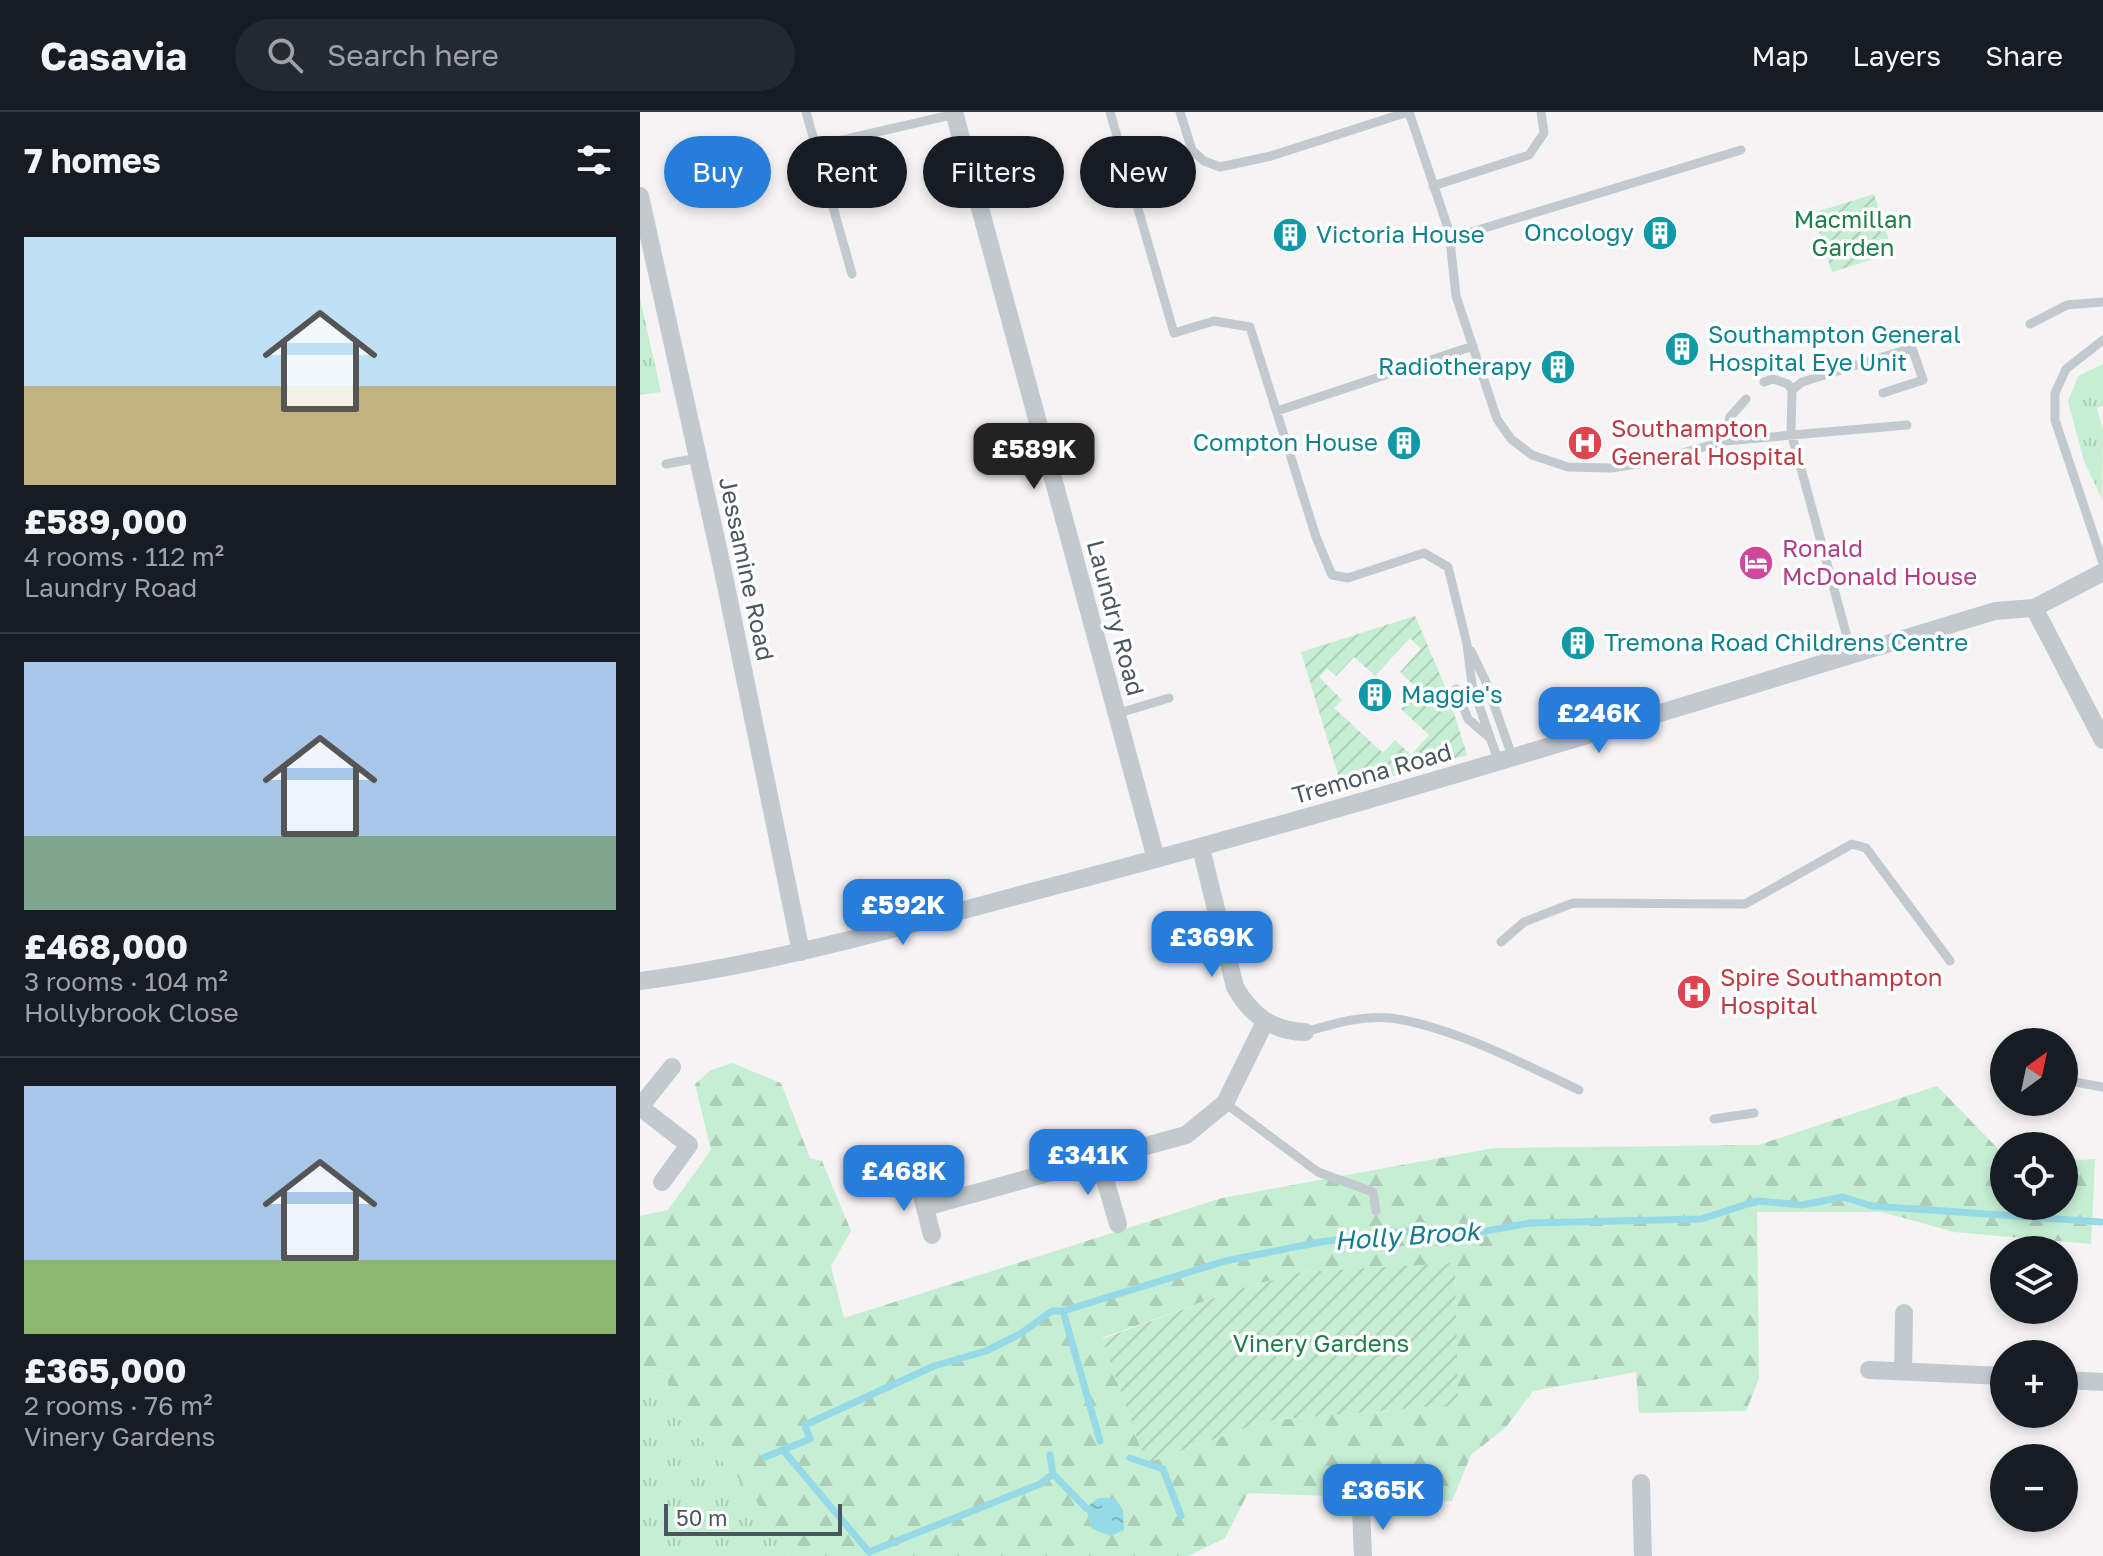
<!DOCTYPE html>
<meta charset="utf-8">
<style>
body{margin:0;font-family:"Golos Text",sans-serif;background:#242831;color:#f1f3f6;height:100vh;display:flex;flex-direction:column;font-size:30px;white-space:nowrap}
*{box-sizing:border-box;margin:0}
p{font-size:26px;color:#9ea1a6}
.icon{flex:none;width:44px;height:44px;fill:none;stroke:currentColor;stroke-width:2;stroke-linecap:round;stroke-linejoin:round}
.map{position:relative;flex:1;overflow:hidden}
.details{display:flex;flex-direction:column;background:#171b24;width:640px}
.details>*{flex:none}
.top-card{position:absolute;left:24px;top:24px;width:760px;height:72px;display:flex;gap:16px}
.needle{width:52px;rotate:33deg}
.fabs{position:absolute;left:1350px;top:916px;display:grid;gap:16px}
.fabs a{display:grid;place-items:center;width:88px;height:88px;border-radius:50%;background:#171b24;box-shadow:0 4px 12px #0003;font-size:40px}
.scale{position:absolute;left:24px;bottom:20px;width:178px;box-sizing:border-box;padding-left:8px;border:4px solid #4b575f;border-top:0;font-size:22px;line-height:28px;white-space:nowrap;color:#4b575f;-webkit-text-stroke:6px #fff;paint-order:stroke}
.price{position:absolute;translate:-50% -68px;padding:0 18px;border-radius:16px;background:#277dda;color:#fff;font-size:26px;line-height:52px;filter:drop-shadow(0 2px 4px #0008)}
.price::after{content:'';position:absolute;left:50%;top:48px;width:24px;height:18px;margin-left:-12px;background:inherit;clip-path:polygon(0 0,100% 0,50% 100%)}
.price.selected{background:#222;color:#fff}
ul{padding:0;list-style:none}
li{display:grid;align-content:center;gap:16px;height:424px;padding:0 24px}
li+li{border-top:2px solid #363941}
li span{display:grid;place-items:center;height:248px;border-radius:0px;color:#555}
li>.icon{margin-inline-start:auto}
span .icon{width:144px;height:144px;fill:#fffc;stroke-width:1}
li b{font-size:34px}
h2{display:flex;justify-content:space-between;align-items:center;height:96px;padding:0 24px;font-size:34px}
.tag{padding:0 28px;border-radius:36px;background:#171b24;box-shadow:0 4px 12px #0003;font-size:28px;line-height:72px}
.tag.selected{background:#277dda;color:#fff}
header{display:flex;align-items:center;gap:48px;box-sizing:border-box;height:112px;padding:0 40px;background:#171b24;border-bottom:2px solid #363941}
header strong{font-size:38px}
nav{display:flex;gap:44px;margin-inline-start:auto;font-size:28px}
.search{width:560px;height:72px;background:#242831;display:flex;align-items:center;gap:20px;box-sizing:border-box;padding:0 28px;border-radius:44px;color:#9ea1a6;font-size:30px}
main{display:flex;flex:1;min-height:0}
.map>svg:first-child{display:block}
</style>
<header>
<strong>Casavia</strong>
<div class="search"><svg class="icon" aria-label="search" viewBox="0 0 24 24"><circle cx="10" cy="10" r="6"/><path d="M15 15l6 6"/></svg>Search here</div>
<nav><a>Map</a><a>Layers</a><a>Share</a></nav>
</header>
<main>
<section class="details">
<h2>7 homes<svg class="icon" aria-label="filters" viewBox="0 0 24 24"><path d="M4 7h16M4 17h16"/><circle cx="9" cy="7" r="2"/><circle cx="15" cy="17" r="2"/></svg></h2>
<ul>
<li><span style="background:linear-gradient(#bfe0f5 60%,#c2b280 0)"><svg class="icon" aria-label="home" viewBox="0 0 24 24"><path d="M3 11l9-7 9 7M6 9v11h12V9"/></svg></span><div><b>£589,000</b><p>4 rooms · 112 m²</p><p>Laundry Road</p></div></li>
<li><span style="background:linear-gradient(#a9c7e8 70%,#7fa58c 0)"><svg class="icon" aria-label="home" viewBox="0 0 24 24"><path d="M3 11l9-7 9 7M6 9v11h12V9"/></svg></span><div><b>£468,000</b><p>3 rooms · 104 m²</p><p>Hollybrook Close</p></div></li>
<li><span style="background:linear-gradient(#a9c7e8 70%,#8fb573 0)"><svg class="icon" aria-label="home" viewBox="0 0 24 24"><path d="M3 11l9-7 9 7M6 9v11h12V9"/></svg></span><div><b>£365,000</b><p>2 rooms · 76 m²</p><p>Vinery Gardens</p></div></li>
</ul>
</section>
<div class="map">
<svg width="1463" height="1444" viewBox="0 0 1463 1444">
<defs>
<pattern id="grass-tufts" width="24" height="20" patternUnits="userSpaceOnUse" patternTransform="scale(2)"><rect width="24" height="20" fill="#c6eed3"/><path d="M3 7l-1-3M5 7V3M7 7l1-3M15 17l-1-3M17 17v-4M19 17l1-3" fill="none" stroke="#acceb8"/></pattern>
<pattern id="forest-firs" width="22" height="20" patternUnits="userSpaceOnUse" patternTransform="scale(2)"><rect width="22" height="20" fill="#c6eed3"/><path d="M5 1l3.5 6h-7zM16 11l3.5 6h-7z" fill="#acceb8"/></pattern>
<pattern id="garden-furrows" width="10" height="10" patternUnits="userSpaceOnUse" patternTransform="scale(2)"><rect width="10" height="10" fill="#c6eed3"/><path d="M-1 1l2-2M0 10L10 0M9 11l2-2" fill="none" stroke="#acceb8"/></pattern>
<pattern id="water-ripples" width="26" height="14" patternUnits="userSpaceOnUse" patternTransform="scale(2)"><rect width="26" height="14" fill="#96dae7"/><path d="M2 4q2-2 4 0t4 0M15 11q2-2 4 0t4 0" fill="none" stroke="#7cb4be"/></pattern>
</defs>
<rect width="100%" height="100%" fill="#f5f3f3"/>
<path fill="url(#grass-tufts)" d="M 0,186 L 21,280 L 0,283 Z
M 1463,252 L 1463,294 L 1457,296 L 1463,318 L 1462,387 L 1444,349 L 1428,290 L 1438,264 Z
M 26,1258 L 31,1296 L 109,1377 L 149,1444 L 0,1444 L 0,1260 Z"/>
<path fill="url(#forest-firs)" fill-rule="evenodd" d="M 92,951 L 141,971 L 170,1046 L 182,1049 L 211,1119 L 191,1154 L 204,1206 L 582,1086 L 854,1036 L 1118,1033 L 1297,974 L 1364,1043 L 1364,1094 L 1424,1094 L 1424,1049 L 1455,1047 L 1451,1132 L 1314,1120 L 1242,1100 L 1117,1100 L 1119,1267 L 1106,1299 L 999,1301 L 996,1260 L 893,1279 L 866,1315 L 831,1343 L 812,1389 L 608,1381 L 585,1426 L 548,1444 L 149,1444 L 109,1377 L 31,1296 L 26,1258 L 0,1260 L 0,1104 L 28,1098 L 71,1038 L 55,972 L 71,958 ZM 815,1152 L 817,1292 L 625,1309 L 506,1351 L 462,1226 L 599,1177 L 662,1160 Z"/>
<path fill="url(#garden-furrows)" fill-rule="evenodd" d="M 1234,82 L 1253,141 L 1192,160 L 1173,101 Z
M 775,504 L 807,579 L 827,643 L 703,679 L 661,540 ZM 770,526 L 781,537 L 760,560 L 779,578 L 761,597 L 789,623 L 771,643 L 755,628 L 743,641 L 694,596 L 702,588 L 679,565 L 687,556 L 696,564 L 714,545 L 735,564 Z
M 815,1151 L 818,1292 L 625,1309 L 506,1351 L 462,1227 L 599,1177 L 662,1160 Z"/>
<path fill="url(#water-ripples)" d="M 458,1386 L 475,1386 L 483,1398 L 484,1418 L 471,1424 L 452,1417 L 446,1396 Z"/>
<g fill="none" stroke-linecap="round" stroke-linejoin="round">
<path stroke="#96dae7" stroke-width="7" d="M 423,1199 L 460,1329
M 143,1338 L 229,1440 L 400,1372 L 413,1362 L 410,1343
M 125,1345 L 170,1327 L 165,1313 L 294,1254 L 346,1239 L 380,1222 L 412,1199 L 423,1199 L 585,1149 L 680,1130 L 766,1119 L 801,1127 L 890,1111 L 1061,1107 L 1117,1089 L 1162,1093 L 1203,1085 L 1232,1094 L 1461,1110
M 490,1346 L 523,1357 L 541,1404
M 413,1362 L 446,1396"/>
<path stroke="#c2cad0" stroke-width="9" d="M 166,0 L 212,162
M 470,0 L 534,221 L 574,209 L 610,215 L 676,425 L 692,463 L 708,466 L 784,441 L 808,455 L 827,532 L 832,573 L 859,651
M 540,0 L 552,38 L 564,49 L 580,55 L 631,44 L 768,0
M 769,0 L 809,119 L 816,184 L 857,307 L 871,327 L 892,343 L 928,355 L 971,356 L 1011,350 L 1085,329 L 1267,313
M 176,34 L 315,2
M 793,74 L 889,43 L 904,21 L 901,0
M 809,119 L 828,121 L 1101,38
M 1390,212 L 1427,193 L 1463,190
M 1463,228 L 1426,257 L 1415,281 L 1415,308 L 1463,451
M 1124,270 L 1133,267 L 1148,272 L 1152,278
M 637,299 L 833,234
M 1085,329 L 1090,305 L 1106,287
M 26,352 L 58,346
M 831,539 L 846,570 L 873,647
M 1212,543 L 1151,320 L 1152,278 L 1162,270 L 1272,236 L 1283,268 L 1243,281
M 816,577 L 828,607 L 850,626
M 476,602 L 529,586
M 861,830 L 884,810 L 933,791 L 1105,792 L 1212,732 L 1226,736 L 1310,849
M 665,920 C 693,912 721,903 750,906 C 812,914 883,952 939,978
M 1424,968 L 1463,975
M 585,991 L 678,1060 L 733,1080 L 736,1099
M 1074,1007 L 1114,1001"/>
<path stroke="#c2cad0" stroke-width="18" d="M 314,0 L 516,747
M 0,84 L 83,459 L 161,840
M 1394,496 L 1463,628
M 561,736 L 595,875 C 611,903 632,919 665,920
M 0,869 C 147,850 290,806 433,769 C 743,688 1049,592 1355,499 L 1394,496 L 1463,460
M 0,995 L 32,955
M 1,996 L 49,1033 L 22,1070
M 459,1047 L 478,1112
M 278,1068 L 292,1123
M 285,1095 L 546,1023 L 585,991 L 625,910
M 1229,1258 L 1364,1264
M 1263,1259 L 1264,1201
M 1424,1268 L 1463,1270
M 1001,1371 L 1003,1444
M 721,1398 L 723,1444"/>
</g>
<defs>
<g id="building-disc" transform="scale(1.8)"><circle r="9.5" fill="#0f9aa8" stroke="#fff"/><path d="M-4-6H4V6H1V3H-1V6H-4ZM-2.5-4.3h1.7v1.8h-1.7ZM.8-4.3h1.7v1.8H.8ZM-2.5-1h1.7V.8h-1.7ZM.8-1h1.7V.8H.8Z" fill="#fff"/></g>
<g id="hospital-disc" transform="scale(1.8)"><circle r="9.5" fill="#e0444e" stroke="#fff"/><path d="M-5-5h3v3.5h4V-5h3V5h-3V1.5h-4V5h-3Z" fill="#fff"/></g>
<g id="hotel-disc" transform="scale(1.8)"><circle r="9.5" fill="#d1479c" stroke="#fff"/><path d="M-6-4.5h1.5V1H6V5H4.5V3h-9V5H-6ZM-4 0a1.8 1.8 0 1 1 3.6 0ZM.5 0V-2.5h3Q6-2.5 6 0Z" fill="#fff"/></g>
</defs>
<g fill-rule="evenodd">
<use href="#building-disc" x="1020" y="121"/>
<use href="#building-disc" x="650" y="123"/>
<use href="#building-disc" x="1042" y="237"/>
<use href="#building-disc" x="918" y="255"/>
<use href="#building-disc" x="764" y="331"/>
<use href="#hospital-disc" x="945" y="331"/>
<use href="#hotel-disc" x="1116" y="451"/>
<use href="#building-disc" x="938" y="531"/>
<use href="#building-disc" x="735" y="583"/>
<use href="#hospital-disc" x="1054" y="880"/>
</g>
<g text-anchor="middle" stroke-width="7" stroke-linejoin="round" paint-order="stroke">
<g font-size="24" fill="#1e7e4a" stroke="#fff">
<text x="1213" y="116">Macmillan<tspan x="1213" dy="28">Garden</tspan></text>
<text x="681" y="1240">Vinery Gardens</text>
</g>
<g font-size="24" fill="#0d838f" stroke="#fff" text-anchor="start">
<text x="994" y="129" text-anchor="end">Oncology</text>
<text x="676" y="131">Victoria House</text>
<text x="1068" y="231">Southampton General<tspan x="1068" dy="28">Hospital Eye Unit</tspan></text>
<text x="892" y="263" text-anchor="end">Radiotherapy</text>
<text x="738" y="339" text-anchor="end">Compton House</text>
<text x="964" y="539">Tremona Road Childrens Centre</text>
<text x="761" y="591">Maggie's</text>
</g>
<g font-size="24" fill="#be3a42" stroke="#fff" text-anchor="start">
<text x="971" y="325">Southampton<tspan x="971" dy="28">General Hospital</tspan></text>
<text x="1080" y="874">Spire Southampton<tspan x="1080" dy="28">Hospital</tspan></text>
</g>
<g font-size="24" fill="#b23c85" stroke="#fff" text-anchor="start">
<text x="1142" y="445">Ronald<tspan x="1142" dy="28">McDonald House</tspan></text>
</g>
<g font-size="24" fill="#4b575f" stroke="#fff">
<text transform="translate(106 457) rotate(78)" y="8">Jessamine Road</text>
<text transform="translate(475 506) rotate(75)" y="8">Laundry Road</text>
<text transform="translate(732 662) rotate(-16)" y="8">Tremona Road</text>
</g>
<g font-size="26" font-style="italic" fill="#157c90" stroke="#fff">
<text transform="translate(767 1124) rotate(-4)" y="9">Holly Brook</text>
</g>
</g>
</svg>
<div class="fabs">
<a><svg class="needle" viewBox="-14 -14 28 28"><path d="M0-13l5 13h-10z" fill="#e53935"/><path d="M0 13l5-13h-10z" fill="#9ea1a6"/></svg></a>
<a><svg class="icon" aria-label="locate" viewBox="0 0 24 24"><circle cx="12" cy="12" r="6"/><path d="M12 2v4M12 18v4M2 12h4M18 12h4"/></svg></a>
<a><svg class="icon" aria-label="layers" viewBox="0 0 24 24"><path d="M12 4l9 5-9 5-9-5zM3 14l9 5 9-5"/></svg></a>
<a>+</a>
<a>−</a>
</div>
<div class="scale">50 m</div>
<b class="price selected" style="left:394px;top:379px">£589K</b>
<b class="price" style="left:959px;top:643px">£246K</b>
<b class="price" style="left:263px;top:835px">£592K</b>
<b class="price" style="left:572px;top:867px">£369K</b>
<b class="price" style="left:448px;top:1085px">£341K</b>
<b class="price" style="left:264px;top:1101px">£468K</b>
<b class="price" style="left:743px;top:1420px">£365K</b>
<div class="top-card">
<a class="tag selected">Buy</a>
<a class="tag">Rent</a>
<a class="tag">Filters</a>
<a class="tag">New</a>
</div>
</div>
</main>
